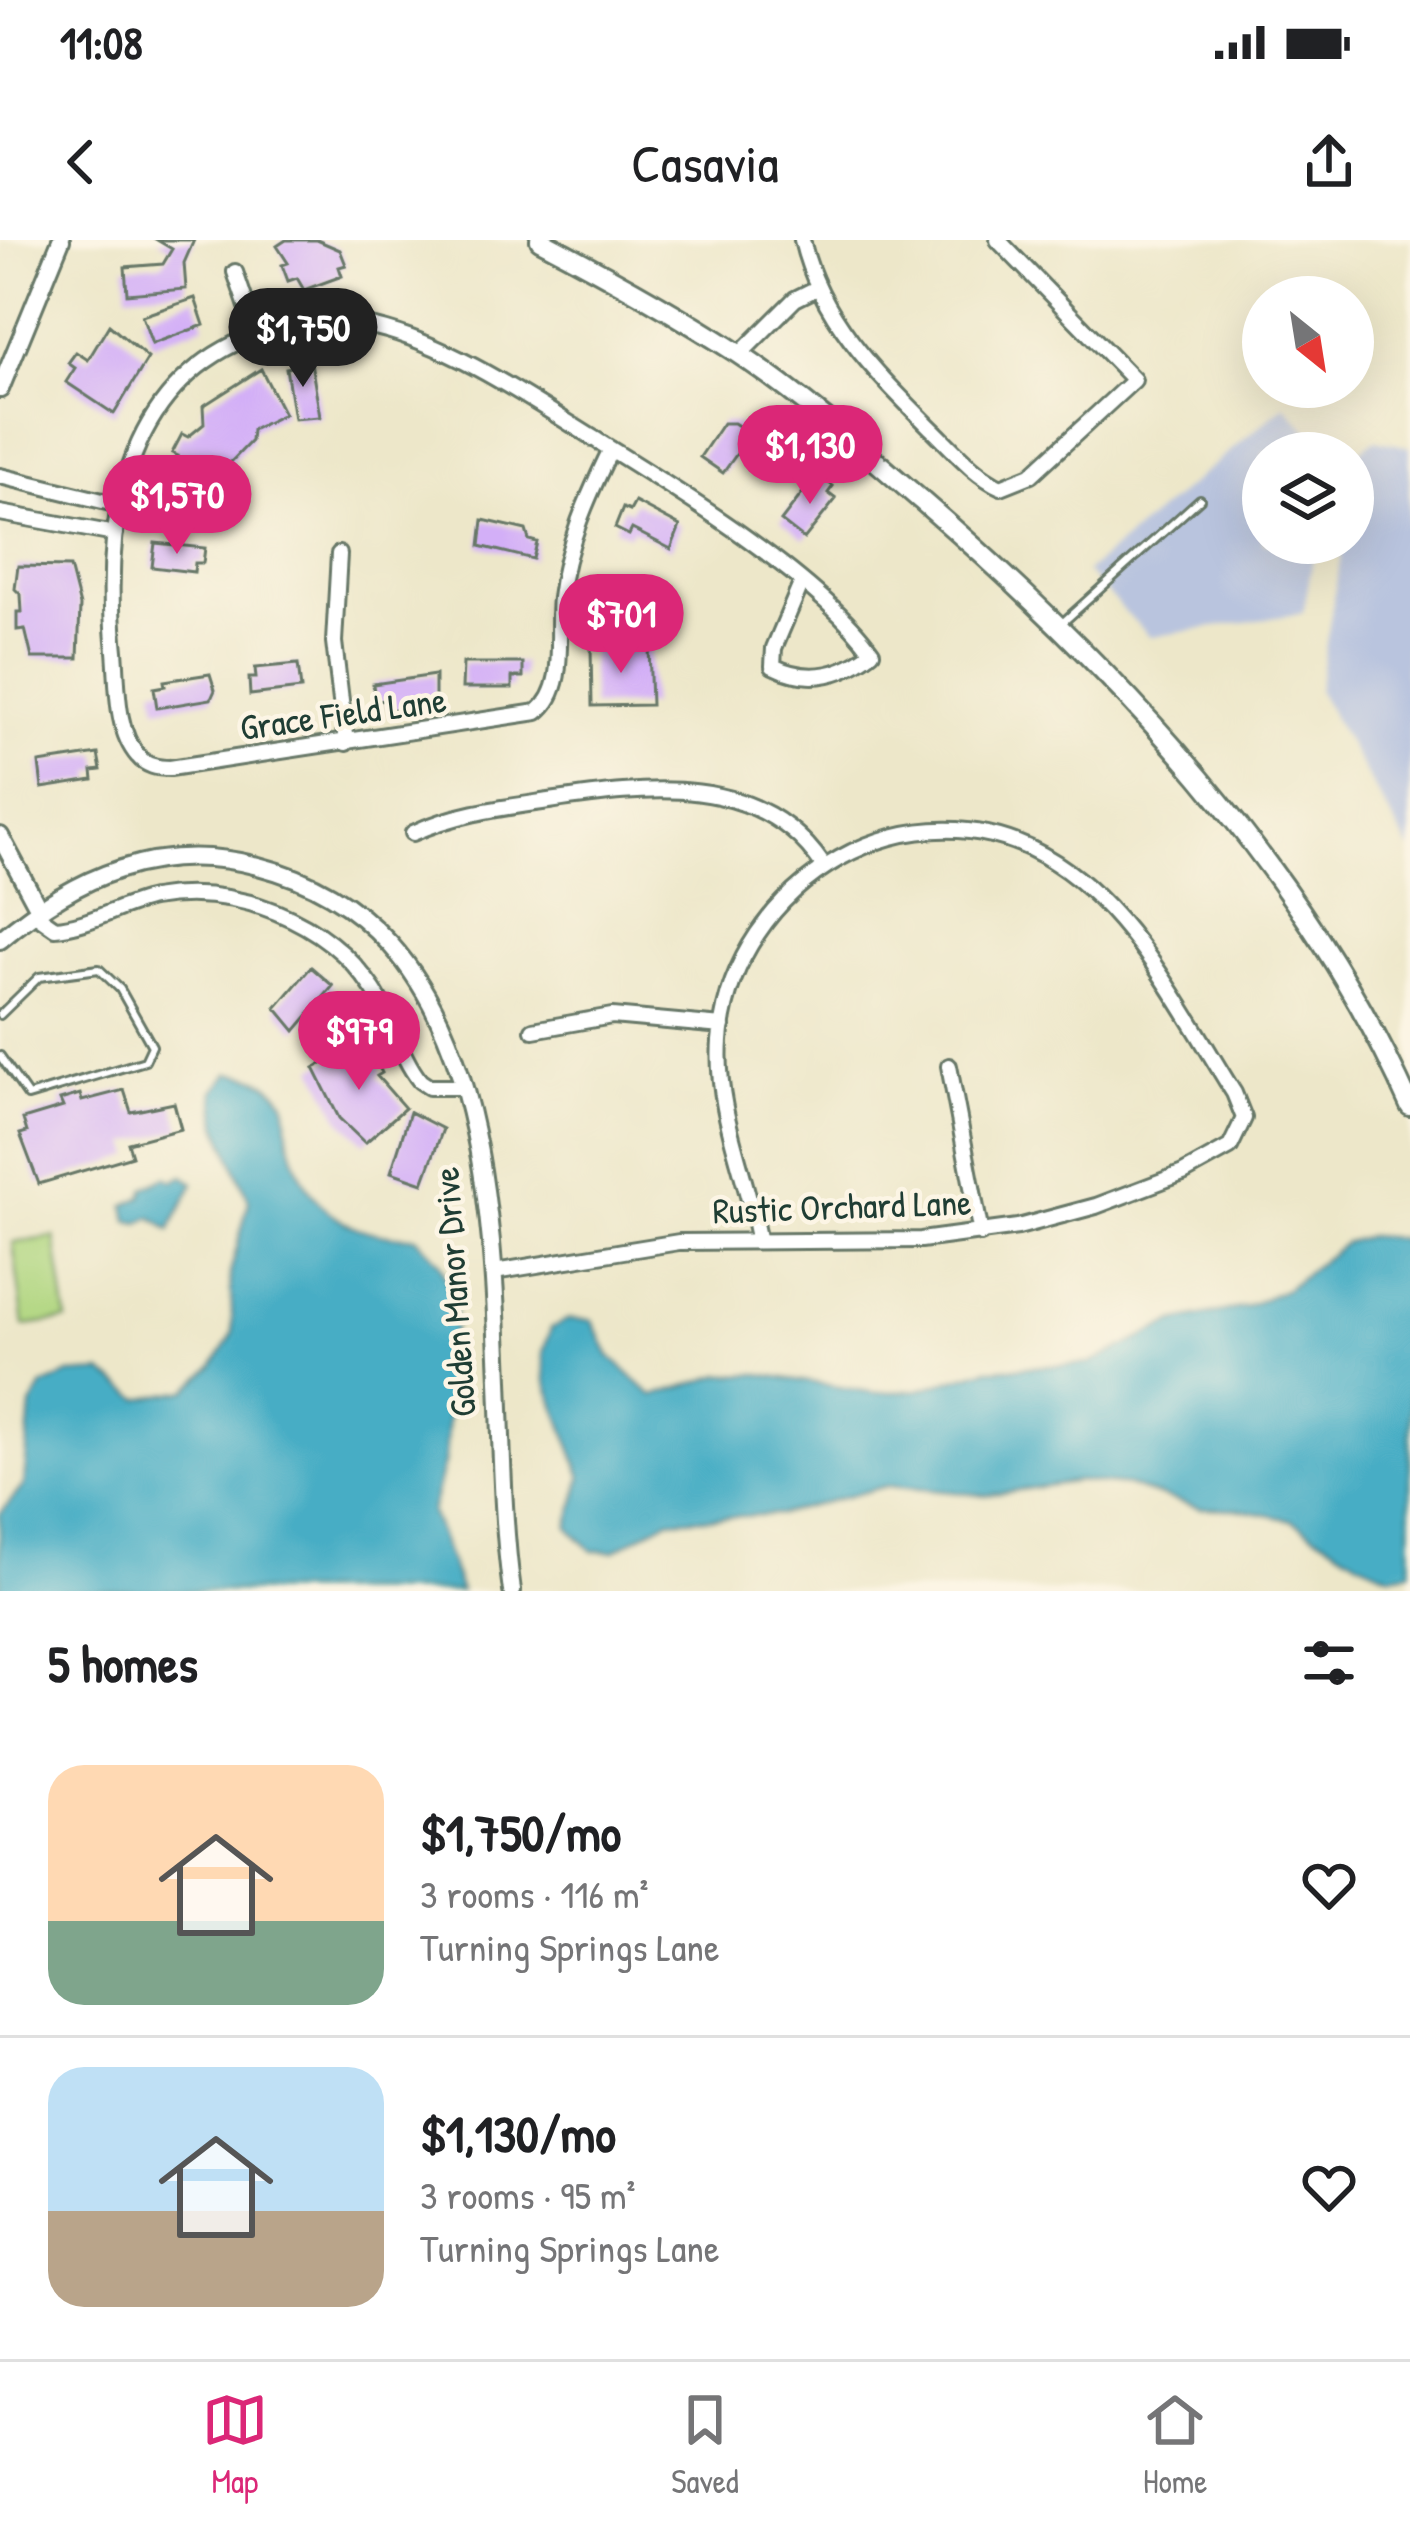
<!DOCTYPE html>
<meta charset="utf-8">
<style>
body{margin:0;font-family:"Patrick Hand",sans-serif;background:#f2f2f2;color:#202124;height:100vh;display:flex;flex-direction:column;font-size:45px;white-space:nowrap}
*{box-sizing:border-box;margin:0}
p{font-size:39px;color:#757577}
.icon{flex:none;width:66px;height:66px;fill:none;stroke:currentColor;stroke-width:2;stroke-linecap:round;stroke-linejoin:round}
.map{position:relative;height:1351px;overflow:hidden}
.drawer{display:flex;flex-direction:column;background:#fff;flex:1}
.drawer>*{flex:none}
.needle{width:78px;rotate:150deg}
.buttons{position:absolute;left:1242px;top:36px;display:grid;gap:24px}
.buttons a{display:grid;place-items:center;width:132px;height:132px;border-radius:50%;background:#fff;box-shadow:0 12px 48px #0002;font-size:60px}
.price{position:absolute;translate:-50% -102px;padding:0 27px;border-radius:42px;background:#db2777;color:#fff;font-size:39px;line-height:78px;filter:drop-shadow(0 3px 6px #0008)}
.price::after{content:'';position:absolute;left:50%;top:72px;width:36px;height:27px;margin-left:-18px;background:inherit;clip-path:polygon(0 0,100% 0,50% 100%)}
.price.selected{background:#222;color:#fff}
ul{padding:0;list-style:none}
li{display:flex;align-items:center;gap:36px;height:300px;padding:0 48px}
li+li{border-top:3px solid #e0e0e0}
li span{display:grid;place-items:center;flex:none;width:336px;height:240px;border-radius:36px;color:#555}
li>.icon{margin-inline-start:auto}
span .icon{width:144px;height:144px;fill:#fffc;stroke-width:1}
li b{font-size:51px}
h2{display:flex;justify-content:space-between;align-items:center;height:144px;padding:0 48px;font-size:51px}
.status{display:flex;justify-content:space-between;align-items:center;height:84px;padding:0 60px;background:#fff;direction:ltr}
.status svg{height:33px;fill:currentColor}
header{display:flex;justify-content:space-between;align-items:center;height:156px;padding:0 48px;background:#fff;font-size:54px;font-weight:600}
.tab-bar{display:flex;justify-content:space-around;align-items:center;height:168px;border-top:3px solid #e0e0e0;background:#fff;font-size:33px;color:#757577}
.tab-bar a{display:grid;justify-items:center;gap:6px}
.tab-bar .selected{color:#db2777}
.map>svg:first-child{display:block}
</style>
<div class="status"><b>11:08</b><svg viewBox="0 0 49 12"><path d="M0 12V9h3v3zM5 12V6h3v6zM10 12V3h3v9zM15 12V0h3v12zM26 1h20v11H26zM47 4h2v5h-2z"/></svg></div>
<header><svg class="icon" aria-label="back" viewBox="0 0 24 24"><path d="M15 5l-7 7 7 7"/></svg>Casavia<svg class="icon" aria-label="share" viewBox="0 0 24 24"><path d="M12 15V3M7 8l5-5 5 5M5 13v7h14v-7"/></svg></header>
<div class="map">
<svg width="1410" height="1351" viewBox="0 0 1410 1351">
<rect width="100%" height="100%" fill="#fcf5e5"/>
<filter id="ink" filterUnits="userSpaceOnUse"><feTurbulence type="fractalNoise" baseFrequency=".00833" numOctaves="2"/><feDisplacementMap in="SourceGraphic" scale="24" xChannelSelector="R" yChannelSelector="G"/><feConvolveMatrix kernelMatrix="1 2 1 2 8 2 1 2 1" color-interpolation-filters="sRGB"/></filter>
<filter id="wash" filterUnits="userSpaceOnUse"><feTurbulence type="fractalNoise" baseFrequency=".004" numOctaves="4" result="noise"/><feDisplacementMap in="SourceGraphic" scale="48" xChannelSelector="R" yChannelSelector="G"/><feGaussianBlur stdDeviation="2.7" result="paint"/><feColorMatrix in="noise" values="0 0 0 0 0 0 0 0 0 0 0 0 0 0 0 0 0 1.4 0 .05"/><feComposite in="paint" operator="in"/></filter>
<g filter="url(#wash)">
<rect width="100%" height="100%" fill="#ede7c9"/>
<path fill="#b9c4de" d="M 1285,165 L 1327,213 L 1263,213 L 1263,303 L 1316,303 L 1303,373 L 1150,397 L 1086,332 Z
M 1375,200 L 1410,207 L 1406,451 L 1410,452 L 1410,610 L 1318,451 L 1343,303 L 1353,303 L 1357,212 Z"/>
<path fill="#b0d680" stroke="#688a5a" stroke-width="3" d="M 55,997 L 67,1080 L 24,1086 L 13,1003 Z"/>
<path fill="#46adc5" stroke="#32757c" stroke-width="3" d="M 229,833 C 250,835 273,840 284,862 C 289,872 286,888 289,899 C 305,970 347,997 416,997 L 440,1023 L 455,1066 L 445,1220 L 431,1272 L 461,1351 L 0,1351 L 0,1274 L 24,1245 L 31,1165 L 43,1146 L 69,1134 L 102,1132 L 140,1159 L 187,1150 L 213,1126 L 233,1094 L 230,1034 L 249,961 L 218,885 L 214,851 Z
M 183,936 L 194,943 L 170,990 L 151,977 L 140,983 L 128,981 L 125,965 L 142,957 L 145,948 L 166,937 L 174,941 Z
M 1368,996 L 1399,998 L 1410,1008 L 1410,1332 L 1391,1335 L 1362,1323 L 1292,1280 L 1236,1269 L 1199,1268 L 1129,1246 L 1078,1241 L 987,1255 L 886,1246 L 781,1274 L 667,1280 L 614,1311 L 592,1311 L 568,1287 L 582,1237 L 546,1141 L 543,1113 L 551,1088 L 569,1079 L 592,1080 L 610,1116 L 653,1156 L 721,1135 L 760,1134 L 876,1153 L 919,1150 L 988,1129 L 1089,1124 L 1174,1082 L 1245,1067 L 1286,1049 L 1346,1002 Z"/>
<g id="blocks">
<path fill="#d3aff7" d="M 157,0 L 194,0 L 184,23 L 186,49 L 127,54 L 125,27 L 163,24 L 172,9 Z
M 286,0 L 317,0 L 340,10 L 346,25 L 339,27 L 342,36 L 304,50 L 297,38 L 288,41 L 282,25 L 288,23 L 277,6 Z
M 195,58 L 204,85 L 152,104 L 142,76 Z
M 109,85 L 148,118 L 114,174 L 66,142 L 75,128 L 68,123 L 76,112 L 88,120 Z
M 310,116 L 320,177 L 294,179 L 286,128 L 296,126 L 295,119 Z
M 261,129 L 284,174 L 252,190 L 251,201 L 229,224 L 234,226 L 222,248 L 175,222 L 178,216 L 172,213 L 182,194 L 188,197 L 204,184 L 203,166 Z
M 723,183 L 734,183 L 751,194 L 723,233 L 700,217 Z
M 817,234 L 833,246 L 828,253 L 836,259 L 804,299 L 781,281 Z
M 635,262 L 680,286 L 671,309 L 632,289 L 629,295 L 615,288 L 623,268 L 630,271 Z
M 483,280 L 526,290 L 529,300 L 537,302 L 533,319 L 480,306 Z
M 155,303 L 205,308 L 203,323 L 195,323 L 194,332 L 152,327 Z
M 18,326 L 70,327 L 80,366 L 78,418 L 32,418 L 25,389 L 17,390 L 17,372 L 22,372 L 21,355 L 15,349 Z
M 591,405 L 649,406 L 651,465 L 592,466 Z
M 463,423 L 523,423 L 523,437 L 512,437 L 512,448 L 462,448 Z
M 298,424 L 301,449 L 250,455 L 249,438 L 256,438 L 255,428 Z
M 210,434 L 215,450 L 211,459 L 157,468 L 154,448 L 165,446 L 164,441 Z
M 435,435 L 435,464 L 388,470 L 386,460 L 375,461 L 373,444 Z
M 98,514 L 101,530 L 92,531 L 93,540 L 42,548 L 39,523 Z
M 311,727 L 333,746 L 295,791 L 276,768 Z
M 361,804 L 369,822 L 375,819 L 382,833 L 377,836 L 405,868 L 365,903 L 339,878 L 314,828 Z
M 124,850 L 131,872 L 174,863 L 181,889 L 128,903 L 132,916 L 39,944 L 20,894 L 27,892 L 23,879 L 63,867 L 60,860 L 80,854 L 82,861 Z
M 410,872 L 443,889 L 423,943 L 391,932 Z"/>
</g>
</g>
<g filter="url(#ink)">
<use href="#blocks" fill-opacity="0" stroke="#677868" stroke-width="3"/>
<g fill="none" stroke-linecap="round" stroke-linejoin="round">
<g stroke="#677868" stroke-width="12">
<path id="service" d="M 1061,384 L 1200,259
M 0,775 L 39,737 L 99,729 L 120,749 L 152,806 L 145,821 L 28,856 L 0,816"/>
</g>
<g stroke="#677868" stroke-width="20">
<path id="minor" d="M 802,0 C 820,78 876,133 931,188 C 953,209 973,234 1001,247 L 1031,235 L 1134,140 L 998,0
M 235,32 L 256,93
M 739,115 L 795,59 L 817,48
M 611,209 C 588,256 566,305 560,358 C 556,394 568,448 537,472 L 170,528 C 157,528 146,526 138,516 C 115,490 118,443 115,411 C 103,295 119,161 234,104 C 279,82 326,76 375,87 C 451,105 527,157 593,198 C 672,247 820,337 872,412 C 842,436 809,444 773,426 L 774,408 L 801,344
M 0,236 L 119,265
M 0,273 L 115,294
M 339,314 L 334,402 L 346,503
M 413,593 C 457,573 501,568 549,561 C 645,547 760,531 823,625
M 38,669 L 35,674 L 55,688 C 89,686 119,665 153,658 C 235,644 326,679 373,749 C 392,777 399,815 420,841 L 429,847 L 464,847
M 533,790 L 612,776 L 722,786
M 949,826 L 981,994
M 494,1032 L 679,1002 L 921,1000 L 1018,987 L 1096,966 L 1183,933 L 1230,907 L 1244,878 L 1234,853 C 1185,775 1135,674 1056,623 C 916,531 731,643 720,801 C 715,868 746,933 758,998"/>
</g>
<g stroke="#677868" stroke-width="22">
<path id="tertiary" d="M 0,149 L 61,0
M 0,596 L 38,667
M 0,700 C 76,636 158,600 258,626 C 550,700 479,1123 512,1351"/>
</g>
<g stroke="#677868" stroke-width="24">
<path id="secondary" d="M 540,0 C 607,35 674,72 737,113 C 802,156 863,210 922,261 C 1116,429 1305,629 1410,866"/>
</g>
<use href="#service" stroke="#fff" stroke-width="6"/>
<use href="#minor" stroke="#fff" stroke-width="14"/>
<use href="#tertiary" stroke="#fff" stroke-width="16"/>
<use href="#secondary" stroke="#fff" stroke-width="18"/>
</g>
</g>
<g text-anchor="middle" stroke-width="9" stroke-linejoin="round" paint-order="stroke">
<g font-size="36" fill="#1f3d34" stroke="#fcf5e5">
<text transform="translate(343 473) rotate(-8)" y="13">Grace Field Lane</text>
<text transform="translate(842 966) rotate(-2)" y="13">Rustic Orchard Lane</text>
<text transform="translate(454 1052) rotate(-94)" y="13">Golden Manor Drive</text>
</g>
</g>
</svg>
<div class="buttons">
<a><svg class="needle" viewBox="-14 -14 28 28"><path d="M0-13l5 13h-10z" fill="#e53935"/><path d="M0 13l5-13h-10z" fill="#757577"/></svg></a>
<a><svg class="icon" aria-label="layers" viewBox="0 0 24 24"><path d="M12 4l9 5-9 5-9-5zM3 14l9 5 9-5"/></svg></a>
</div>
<b class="price selected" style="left:303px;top:150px">$1,750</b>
<b class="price" style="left:810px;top:267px">$1,130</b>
<b class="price" style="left:177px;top:317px">$1,570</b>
<b class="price" style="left:621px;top:436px">$701</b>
<b class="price" style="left:359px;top:853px">$979</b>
</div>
<section class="drawer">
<h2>5 homes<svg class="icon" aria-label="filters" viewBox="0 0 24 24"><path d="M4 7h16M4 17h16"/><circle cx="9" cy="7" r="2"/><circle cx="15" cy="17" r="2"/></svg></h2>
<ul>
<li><span style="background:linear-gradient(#ffd9b3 65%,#7fa58c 0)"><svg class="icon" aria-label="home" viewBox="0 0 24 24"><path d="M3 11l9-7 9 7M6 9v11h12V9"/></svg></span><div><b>$1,750/mo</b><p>3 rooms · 116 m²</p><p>Turning Springs Lane</p></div><svg class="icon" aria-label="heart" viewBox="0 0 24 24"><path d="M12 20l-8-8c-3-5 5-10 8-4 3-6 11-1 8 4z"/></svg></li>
<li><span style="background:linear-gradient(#bfe0f5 60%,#b9a48a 0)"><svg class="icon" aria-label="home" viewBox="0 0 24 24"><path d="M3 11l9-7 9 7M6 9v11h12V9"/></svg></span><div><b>$1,130/mo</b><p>3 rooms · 95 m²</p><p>Turning Springs Lane</p></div><svg class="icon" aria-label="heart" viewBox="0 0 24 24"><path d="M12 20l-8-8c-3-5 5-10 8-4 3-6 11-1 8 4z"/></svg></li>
</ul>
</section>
<nav class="tab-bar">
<a class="selected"><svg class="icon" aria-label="map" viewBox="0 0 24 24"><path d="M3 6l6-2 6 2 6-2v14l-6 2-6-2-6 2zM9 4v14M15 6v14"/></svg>Map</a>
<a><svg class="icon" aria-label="saved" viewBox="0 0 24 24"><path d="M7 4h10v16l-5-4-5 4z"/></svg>Saved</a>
<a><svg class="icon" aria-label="home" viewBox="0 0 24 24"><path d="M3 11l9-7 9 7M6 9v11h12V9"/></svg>Home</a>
</nav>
